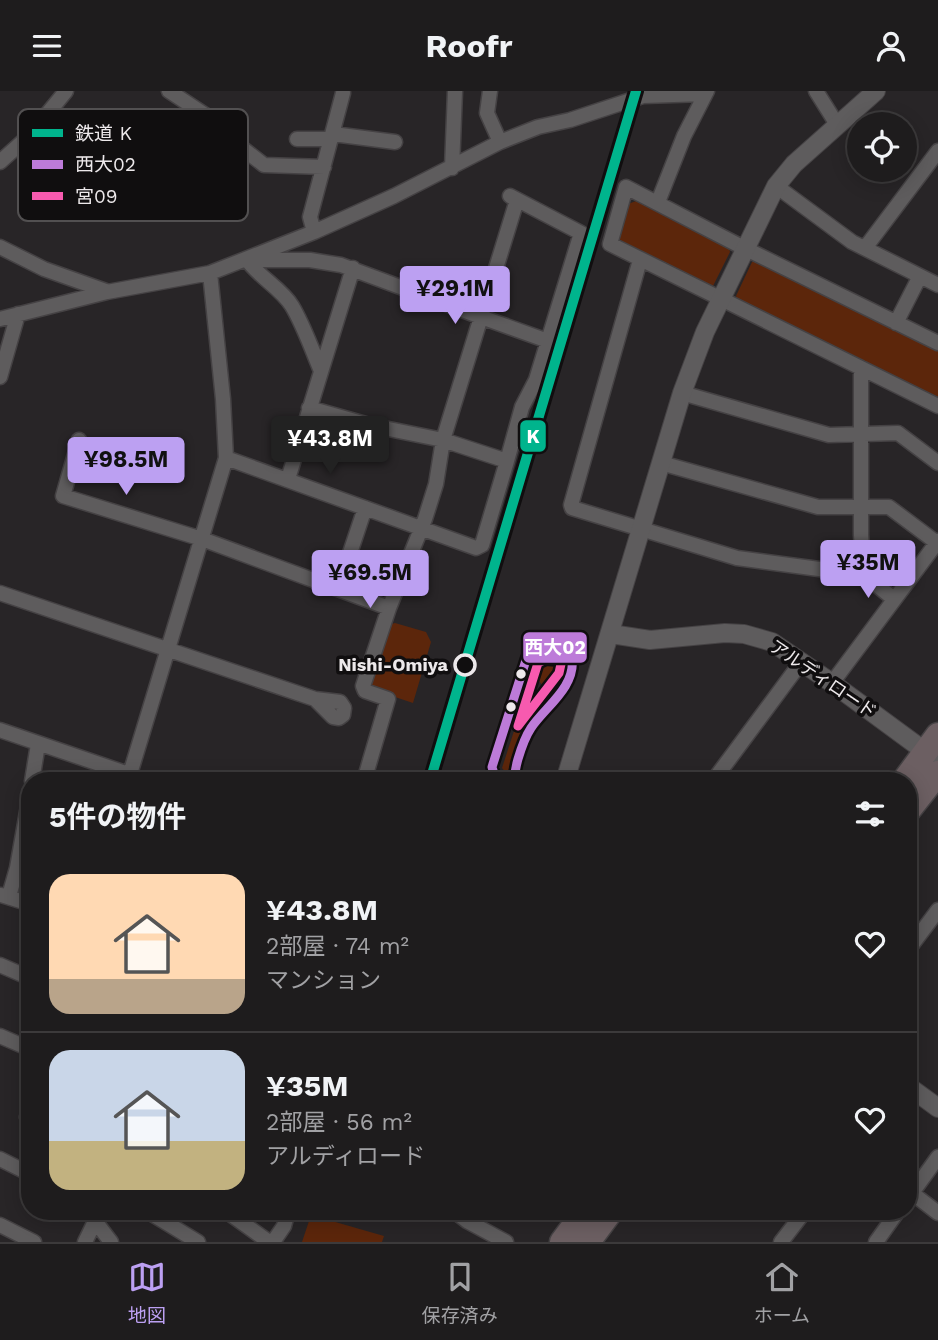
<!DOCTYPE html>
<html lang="ja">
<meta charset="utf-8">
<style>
body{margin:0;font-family:"Work Sans","Noto Sans JP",sans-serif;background:#262526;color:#f1f3f6;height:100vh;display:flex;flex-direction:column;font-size:26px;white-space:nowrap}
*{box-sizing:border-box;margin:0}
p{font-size:23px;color:#a1a1a4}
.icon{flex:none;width:38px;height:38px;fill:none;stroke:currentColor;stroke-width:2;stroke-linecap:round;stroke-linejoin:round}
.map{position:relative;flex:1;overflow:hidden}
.side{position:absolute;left:21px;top:681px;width:896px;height:448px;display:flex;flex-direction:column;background:#1e1c1d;border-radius:28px;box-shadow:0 4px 18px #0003,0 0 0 2px #3c3a3b}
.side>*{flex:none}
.buttons{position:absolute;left:847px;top:21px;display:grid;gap:14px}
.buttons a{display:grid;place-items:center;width:70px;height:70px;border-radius:50%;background:#1e1c1d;box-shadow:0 4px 18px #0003,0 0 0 2px #3c3a3b;font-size:35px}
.price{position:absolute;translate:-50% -60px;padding:0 16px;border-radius:7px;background:#bca0f2;color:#111;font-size:23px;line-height:46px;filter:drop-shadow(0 2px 4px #0008)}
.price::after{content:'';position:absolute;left:50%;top:42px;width:21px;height:16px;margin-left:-10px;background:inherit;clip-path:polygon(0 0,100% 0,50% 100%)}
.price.active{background:#222;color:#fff}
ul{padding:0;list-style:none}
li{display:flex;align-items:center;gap:21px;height:175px;padding:0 28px}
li+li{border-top:2px solid #3c3a3b}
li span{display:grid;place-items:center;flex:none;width:196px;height:140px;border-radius:21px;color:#555}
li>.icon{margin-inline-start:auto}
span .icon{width:84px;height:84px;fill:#fffc;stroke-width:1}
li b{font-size:30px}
h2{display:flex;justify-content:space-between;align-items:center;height:84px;padding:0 28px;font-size:30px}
header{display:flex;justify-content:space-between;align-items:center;height:91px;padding:0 28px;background:#1e1c1d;font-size:32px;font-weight:700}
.tabs{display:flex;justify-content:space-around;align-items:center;height:98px;border-top:2px solid #3c3a3b;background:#1e1c1d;font-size:19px;color:#a1a1a4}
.tabs a{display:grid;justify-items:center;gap:4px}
.tabs .active{color:#bca0f2}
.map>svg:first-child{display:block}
</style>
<header><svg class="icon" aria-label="menu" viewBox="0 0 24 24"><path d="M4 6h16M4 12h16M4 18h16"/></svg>Roofr<svg class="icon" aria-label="person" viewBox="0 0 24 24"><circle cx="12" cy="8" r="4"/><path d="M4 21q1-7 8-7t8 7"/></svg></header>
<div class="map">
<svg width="938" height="1151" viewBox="0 0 938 1151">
<rect width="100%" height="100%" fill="#282527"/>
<path fill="#5c260b" d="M 636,110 L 728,153 L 730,161 L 713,195 L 705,196 L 622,155 L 617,147 L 628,113 Z
M 758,169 L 938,257 L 938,306 L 738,212 L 736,205 L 752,171 Z
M 395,532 L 426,541 L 431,551 L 413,612 L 371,598 L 369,591 L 388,534 Z
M 541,561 L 556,562 L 565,570 L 564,580 L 553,605 L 530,581 L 533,572 Z
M 527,600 L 542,616 L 520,643 L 509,679 L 506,682 L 502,677 Z
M 311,1124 L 384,1145 L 382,1151 L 302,1151 Z"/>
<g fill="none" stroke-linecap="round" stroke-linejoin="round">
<g stroke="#454244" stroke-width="17">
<path id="minor" d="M 169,0 L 219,33 L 228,46 L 264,74 L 324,76
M 490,0 L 487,22 L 500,51
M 816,0 L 838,35
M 333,43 L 395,51
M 297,48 L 331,48
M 0,71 L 30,44 L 66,0
M 452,77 L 455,0
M 776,95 L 852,151 L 938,194
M 517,109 L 481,226 L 548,250
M 658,111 L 684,45 L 707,0
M 314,141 L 310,126 L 343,2
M 0,156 L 44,178 L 106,200
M 865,157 L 938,60
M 247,169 L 310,169 L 341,174 L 481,226 L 443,349 L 436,393 L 425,428 L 389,517 L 363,595 L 365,600 L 388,608 L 364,690
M 247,169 C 260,187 282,198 292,215 C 304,235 312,259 321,280
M 640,169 L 571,414 L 572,417 L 737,467 L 864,484 L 894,508
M 0,228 L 107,201 L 210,182 L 314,141 L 394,105 L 500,51 L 538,36 L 570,29 L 643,5 L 705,3
M 896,232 L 920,185
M 938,252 L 744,157 L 626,96 L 610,153 L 938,315
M 861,277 L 861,444 L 864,484
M 0,286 L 18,223
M 682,302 L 829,344 L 898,342 L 938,372
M 79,349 L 63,405 L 202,448 L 389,517
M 226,367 L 476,457 L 482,454 L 507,370 L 443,349 L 369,334 L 309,317
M 507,370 L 522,316 L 536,289 L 581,142 L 510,105
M 661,372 L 818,416 L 889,416 L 937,452
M 288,388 L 353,177
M 338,498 L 365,417
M 0,502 L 315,608 L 340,611 L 344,617 L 343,624 L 339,627 L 333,626 L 315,608
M 832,592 L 938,450
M 0,639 L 149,690
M 130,683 L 226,367 L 223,308 L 210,182
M 32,690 L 38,653
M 713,690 L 802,570
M 1,804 L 30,813
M 9,805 L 17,777 L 30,704
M 908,859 L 938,819
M 0,874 L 30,887
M 0,945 L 30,958
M 27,1026 L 30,1027
M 938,1066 L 912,1102 L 938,1122
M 0,1068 L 30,1083
M 147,1120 L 198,1151
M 226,1120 L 269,1151
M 454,1120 L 467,1130 L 506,1151
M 95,1130 L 111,1151
M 0,1134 L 34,1151
M 85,1151 L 100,1120
M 273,1151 L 284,1135 L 288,1120
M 781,1151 L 805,1120
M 876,1151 L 898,1120"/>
</g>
<g stroke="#454244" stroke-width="20">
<path id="tertiary" d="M 611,543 L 650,549 L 725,542 L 744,543 L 772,551 L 832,592 L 938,670
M 565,690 L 682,302 L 705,241 L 776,95 L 794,73 L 876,0
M 908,995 L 938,1017"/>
</g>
<g stroke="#454244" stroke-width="27">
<path id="trunk" d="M 904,690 L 938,644
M 908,720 L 938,682
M 562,1151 L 585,1120
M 588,1151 L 611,1120"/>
</g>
<use href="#minor" stroke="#5e5c5d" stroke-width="14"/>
<use href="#tertiary" stroke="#5e5c5d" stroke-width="18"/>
<use href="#trunk" stroke="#6c5f62" stroke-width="24"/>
<g stroke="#100e0f" stroke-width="14">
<path id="bus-1" d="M 496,690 L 492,676 L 527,566 L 542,556 L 561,557 L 572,567 C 576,596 545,616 531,637 C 525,646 521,658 518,668 C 516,675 514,682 515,690"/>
</g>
<g stroke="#100e0f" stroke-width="14">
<path id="bus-2" d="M 546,568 L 558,569 L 561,573 L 559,582 L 518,635 L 538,572 Z"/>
</g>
<use href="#bus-1" stroke="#bd7bd9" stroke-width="9"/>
<use href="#bus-2" stroke="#f75aaf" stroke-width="9"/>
<g stroke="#100e0f" stroke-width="16">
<path id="rail-1" d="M 430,690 L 636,0"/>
</g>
<use href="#rail-1" stroke="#00b48d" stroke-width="10"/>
</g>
<circle fill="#100e0f" stroke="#ede9eb" stroke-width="3.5" cx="465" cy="574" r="10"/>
<g fill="#ede9eb" stroke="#100e0f" stroke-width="2.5">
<circle cx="521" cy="583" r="6"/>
<circle cx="511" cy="616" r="6"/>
</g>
<g text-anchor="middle" stroke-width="7" stroke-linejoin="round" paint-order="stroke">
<g font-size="18" font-weight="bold" fill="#ede9eb" stroke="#100e0f" text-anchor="end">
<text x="448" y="580">Nishi-Omiya</text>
</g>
<g font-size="18" fill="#ede9eb" stroke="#100e0f">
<text transform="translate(823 588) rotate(34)" y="6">アルディロード</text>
</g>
</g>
<rect x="18" y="18" width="230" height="112" rx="10" fill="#100e0f" stroke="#525051" stroke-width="2"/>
<rect x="32" y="38" width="31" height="8" fill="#00b48d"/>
<rect x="32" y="69" width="31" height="9" fill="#bd7bd9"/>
<rect x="32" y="101" width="31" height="8" fill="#f75aaf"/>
<g font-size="19" fill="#ede9eb">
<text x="75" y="49">鉄道 K</text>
<text x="75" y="80">西大02</text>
<text x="75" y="112">宮09</text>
</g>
<g stroke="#100e0f" stroke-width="2.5">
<rect x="519" y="328" width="28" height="34" rx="7" fill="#00b48d"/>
<rect x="522" y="540" width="66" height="33" rx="7" fill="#bd7bd9"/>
</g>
<g font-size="19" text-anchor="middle" font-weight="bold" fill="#fff">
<text x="533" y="352">K</text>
<text x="555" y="563">西大02</text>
</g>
</svg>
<div class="buttons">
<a><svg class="icon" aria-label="locate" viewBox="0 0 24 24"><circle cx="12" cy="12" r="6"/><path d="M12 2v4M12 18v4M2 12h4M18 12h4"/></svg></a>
</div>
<b class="price" style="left:455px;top:235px">¥29.1M</b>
<b class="price active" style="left:330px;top:385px">¥43.8M</b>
<b class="price" style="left:126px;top:406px">¥98.5M</b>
<b class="price" style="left:868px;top:509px">¥35M</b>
<b class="price" style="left:370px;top:519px">¥69.5M</b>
<section class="side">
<h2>5件の物件<svg class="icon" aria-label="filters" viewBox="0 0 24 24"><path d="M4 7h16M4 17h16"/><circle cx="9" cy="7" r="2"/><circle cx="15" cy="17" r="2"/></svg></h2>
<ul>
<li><span style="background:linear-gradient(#ffd9b3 75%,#b9a48a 0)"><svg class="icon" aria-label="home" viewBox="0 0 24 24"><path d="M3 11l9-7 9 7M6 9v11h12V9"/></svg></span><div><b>¥43.8M</b><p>2部屋 · 74 m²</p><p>マンション</p></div><svg class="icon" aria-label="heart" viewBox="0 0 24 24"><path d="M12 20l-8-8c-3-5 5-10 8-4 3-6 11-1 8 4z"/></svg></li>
<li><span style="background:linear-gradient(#c9d6e8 65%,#c2b280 0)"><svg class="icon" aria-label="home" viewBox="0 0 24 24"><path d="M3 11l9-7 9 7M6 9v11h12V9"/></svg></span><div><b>¥35M</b><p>2部屋 · 56 m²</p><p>アルディロード</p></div><svg class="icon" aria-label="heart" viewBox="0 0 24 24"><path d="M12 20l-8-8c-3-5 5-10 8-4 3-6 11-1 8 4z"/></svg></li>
</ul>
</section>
</div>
<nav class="tabs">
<a class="active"><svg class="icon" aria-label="map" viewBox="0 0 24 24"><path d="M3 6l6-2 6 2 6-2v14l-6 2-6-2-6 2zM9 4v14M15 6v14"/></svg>地図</a>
<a><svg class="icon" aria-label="saved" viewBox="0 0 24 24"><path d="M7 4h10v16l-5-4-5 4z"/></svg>保存済み</a>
<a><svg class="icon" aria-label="home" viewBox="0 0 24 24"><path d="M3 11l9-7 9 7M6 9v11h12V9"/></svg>ホーム</a>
</nav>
